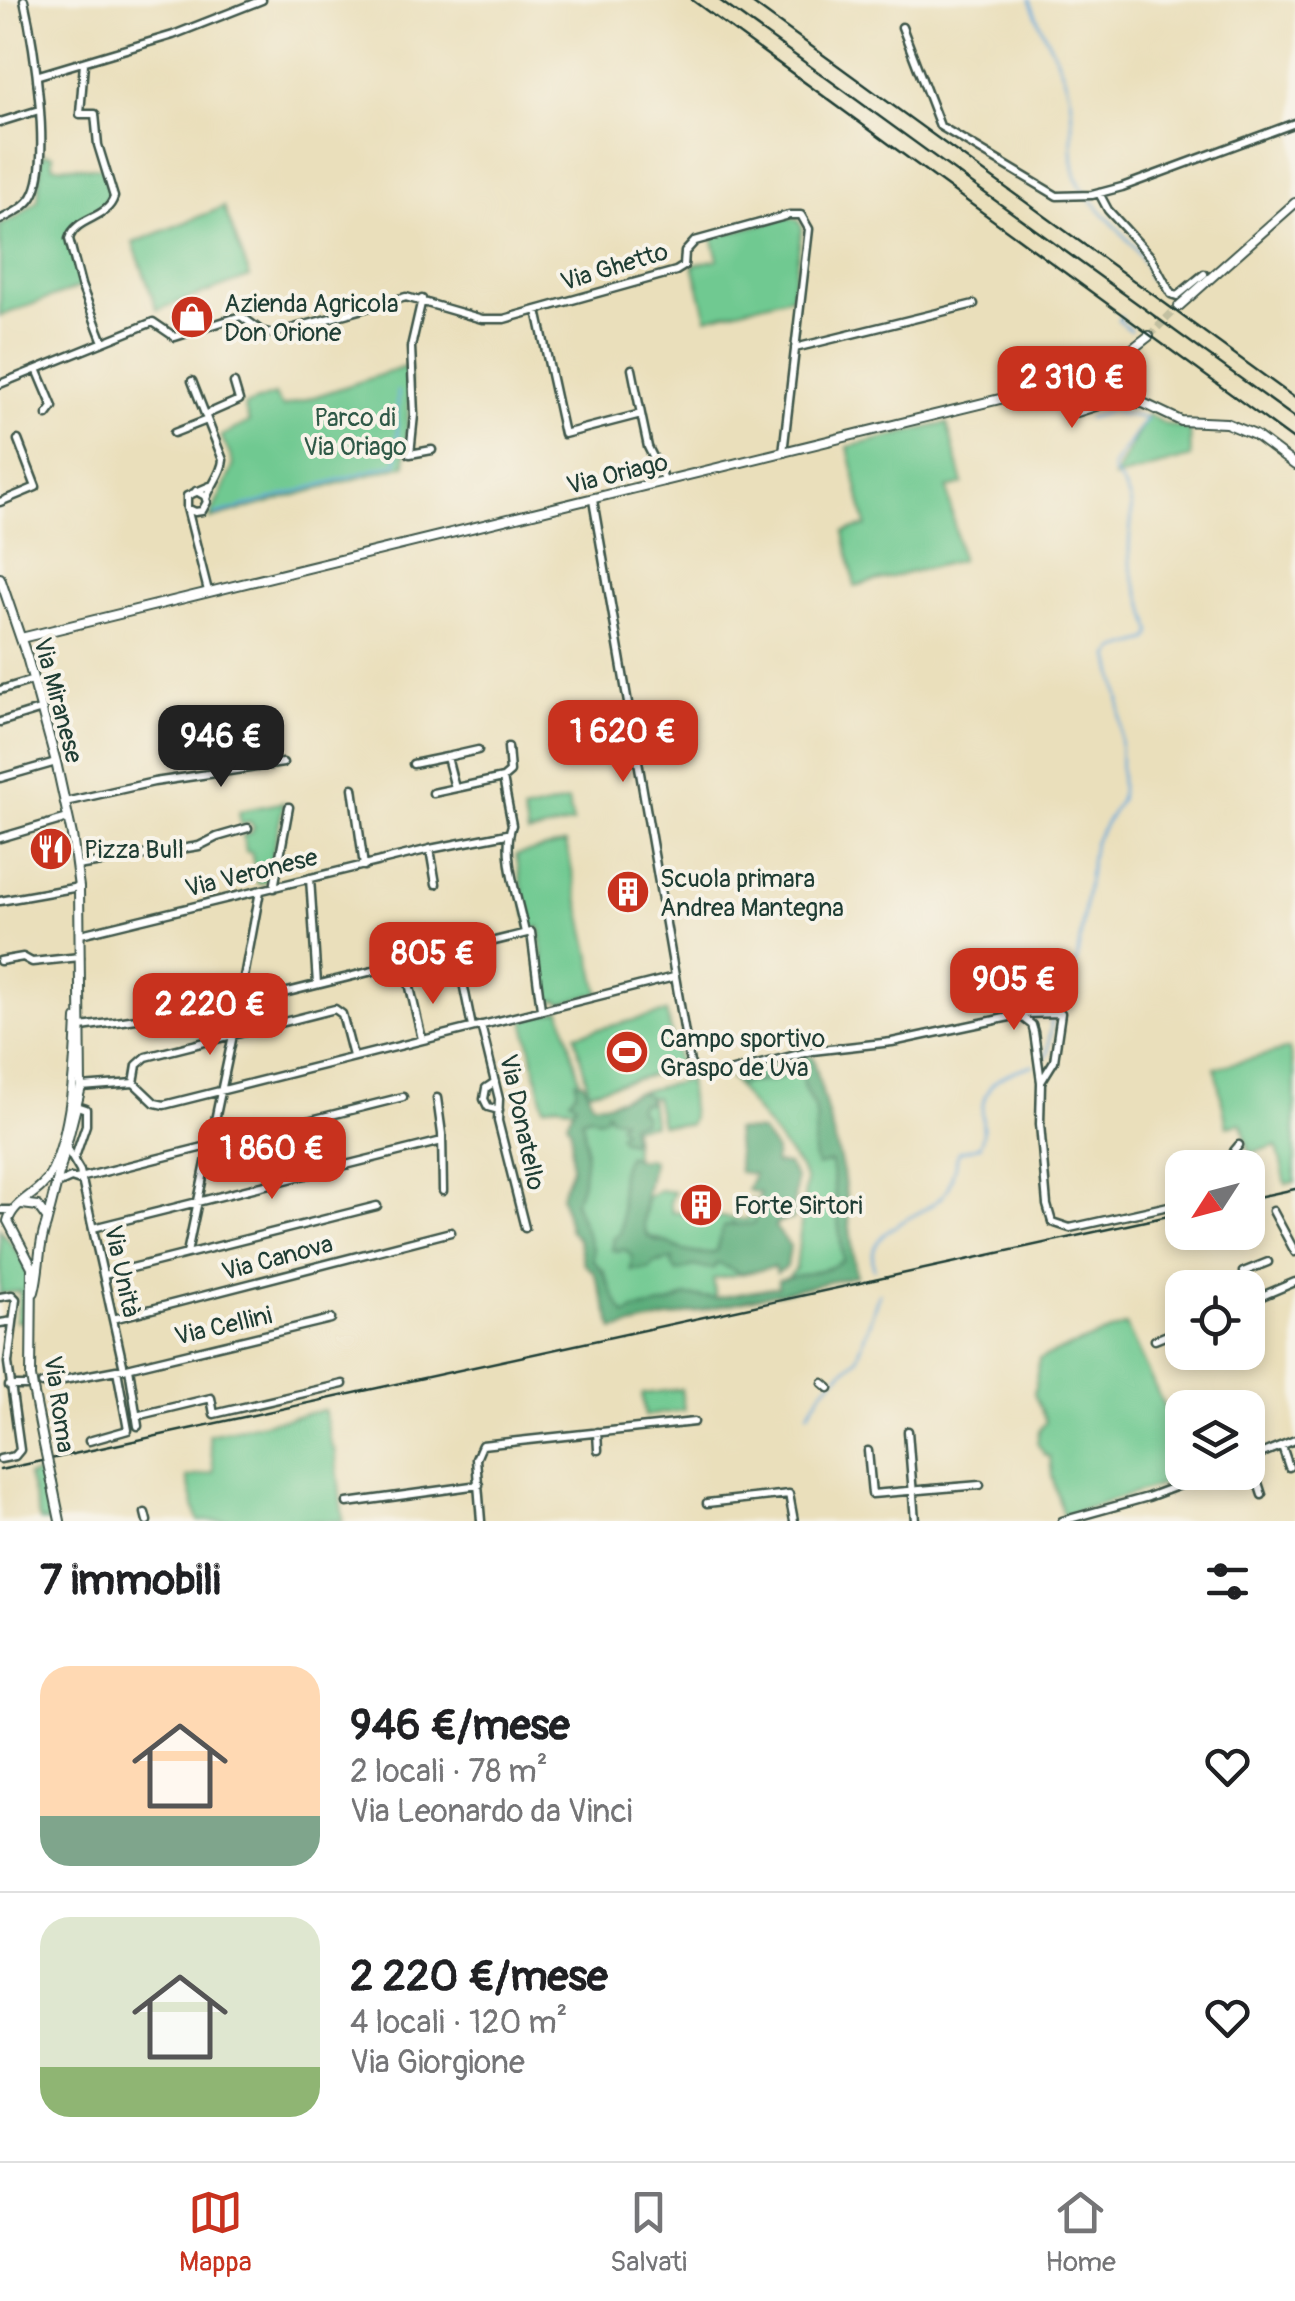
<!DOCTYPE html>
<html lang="it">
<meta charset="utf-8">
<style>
body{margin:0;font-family:Pangolin,sans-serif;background:#f6f6f6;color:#202124;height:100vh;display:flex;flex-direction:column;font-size:38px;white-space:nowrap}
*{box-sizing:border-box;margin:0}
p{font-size:32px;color:#757577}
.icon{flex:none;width:55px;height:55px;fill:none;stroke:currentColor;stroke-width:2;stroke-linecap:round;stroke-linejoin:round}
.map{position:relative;height:1521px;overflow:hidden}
.side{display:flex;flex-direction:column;background:#fff;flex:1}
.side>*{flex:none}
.needle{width:65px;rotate:234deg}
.buttons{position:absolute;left:1165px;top:1150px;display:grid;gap:20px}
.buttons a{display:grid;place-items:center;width:100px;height:100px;border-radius:20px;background:#fff;box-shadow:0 5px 15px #0003;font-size:50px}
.price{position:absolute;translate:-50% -85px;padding:0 22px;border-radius:20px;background:#c8321e;color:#fff;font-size:32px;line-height:65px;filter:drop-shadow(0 2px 5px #0008)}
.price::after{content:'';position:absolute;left:50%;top:60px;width:30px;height:22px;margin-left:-15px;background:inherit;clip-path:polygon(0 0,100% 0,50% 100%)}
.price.on{background:#222;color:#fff}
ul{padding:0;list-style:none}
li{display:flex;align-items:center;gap:30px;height:250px;padding:0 40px}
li+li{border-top:2px solid #e0e0e0}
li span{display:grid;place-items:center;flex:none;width:280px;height:200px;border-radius:30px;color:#555}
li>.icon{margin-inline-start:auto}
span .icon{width:120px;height:120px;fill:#fffc;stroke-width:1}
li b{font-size:42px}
h2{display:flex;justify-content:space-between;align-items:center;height:120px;padding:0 40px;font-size:42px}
.menu{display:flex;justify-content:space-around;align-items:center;height:140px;border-top:2px solid #e0e0e0;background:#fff;font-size:28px;color:#757577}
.menu a{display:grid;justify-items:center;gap:5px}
.menu .on{color:#c8321e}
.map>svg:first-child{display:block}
</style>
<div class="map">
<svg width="1295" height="1521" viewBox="0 0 1295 1521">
<rect width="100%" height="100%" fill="#f7f3e8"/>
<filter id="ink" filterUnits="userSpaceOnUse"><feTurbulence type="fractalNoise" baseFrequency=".01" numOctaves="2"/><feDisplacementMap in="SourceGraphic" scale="20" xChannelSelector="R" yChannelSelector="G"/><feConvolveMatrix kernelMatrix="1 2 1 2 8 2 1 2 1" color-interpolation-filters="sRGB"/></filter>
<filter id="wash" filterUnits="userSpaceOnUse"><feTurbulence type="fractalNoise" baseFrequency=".0048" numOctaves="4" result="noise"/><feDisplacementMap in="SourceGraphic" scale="40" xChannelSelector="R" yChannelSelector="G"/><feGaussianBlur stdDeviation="2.25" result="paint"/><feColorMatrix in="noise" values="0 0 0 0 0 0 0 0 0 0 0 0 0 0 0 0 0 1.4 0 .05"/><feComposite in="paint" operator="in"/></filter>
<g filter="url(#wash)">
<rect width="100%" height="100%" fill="#eadfbb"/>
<path fill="#6fc991" stroke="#478362" stroke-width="2.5" d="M 42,154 L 53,155 L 53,166 L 103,168 L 110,194 L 101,211 L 69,231 L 68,238 L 83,286 L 0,316 L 0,225 L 18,217 L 38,200 Z
M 224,207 L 250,277 L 157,310 L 133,243 Z
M 788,217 L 797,219 L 802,227 L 792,296 L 707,318 L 693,265 L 718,259 L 712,237 Z
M 408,366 L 410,383 L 405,465 L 210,519 C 213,508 233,470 233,466 C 233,458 224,444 221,436 L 249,422 L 244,406 L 274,395 L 283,407 Z
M 1148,414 L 1165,424 L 1190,430 L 1191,457 L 1114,478 Z
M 947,423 L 963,484 L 947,488 L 961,560 L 855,586 L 844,532 L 866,526 L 848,447 Z
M 568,801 L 573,823 L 528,834 L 523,812 Z
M 284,802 L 266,882 L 258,884 L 251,852 L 246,852 L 243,835 L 251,833 L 254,827 L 249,821 L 241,826 L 239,811 Z
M 566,843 L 599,993 L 561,1003 L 558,1000 L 547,1002 L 540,927 L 530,929 L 516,855 Z
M 561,1010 L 584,1097 L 575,1109 L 558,1104 L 544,1107 L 524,1019 Z
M 666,1012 L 680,1068 L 589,1091 L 575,1035 Z
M 1289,1049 L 1295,1076 L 1295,1182 L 1286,1184 L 1277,1146 L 1249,1153 L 1242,1123 L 1227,1126 L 1215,1068 Z
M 795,1071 L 802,1076 L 803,1086 L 817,1113 L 814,1159 L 831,1161 L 843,1261 L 838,1265 L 786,1280 L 796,1268 L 806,1181 L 800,1168 L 735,1084 L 772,1081 Z
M 688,1080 L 692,1118 L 689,1125 L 661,1124 L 655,1097 L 650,1098 L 653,1124 L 633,1127 L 634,1159 L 618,1251 L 626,1249 L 633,1257 L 631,1269 L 675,1259 L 699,1267 L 721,1263 L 741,1274 L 713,1279 L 716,1298 L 686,1296 L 669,1304 L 634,1310 L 626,1315 L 616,1304 L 604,1271 L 593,1261 L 574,1201 C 586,1182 589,1142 581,1119 L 607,1111 L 622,1118 L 628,1142 L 633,1141 L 630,1124 L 641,1103 L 647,1103 L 648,1096 L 638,1092 Z
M 659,1190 L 674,1192 L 670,1202 L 672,1212 L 747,1220 L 751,1211 L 750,1200 L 759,1201 L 754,1224 L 744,1226 L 732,1223 L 720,1237 L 717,1252 C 697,1258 680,1249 664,1241 C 654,1236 650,1240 643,1230 L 646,1198 Z
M 0,1229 C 31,1269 34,1270 27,1322 L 16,1321 L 20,1291 L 0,1294 Z
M 1126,1325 L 1182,1445 L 1182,1472 L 1196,1474 L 1063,1516 L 1052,1476 L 1050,1457 L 1045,1455 L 1037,1443 L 1039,1430 L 1046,1422 L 1034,1394 L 1039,1359 Z
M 681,1389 L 684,1410 L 645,1416 L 642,1394 Z
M 324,1410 L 332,1448 L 335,1448 L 343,1521 L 198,1521 L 187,1478 L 214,1472 L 209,1435 Z
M 44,1472 L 54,1521 L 40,1521 L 28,1476 Z"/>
<path fill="#5bad7b" stroke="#3d7558" stroke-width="2.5" d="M 808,1054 L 813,1057 L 843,1172 L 856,1276 L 614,1330 L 594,1272 L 584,1264 L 578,1239 L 570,1231 L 561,1195 L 572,1168 L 571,1130 L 567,1122 L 576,1103 L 570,1099 L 576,1091 L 576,1081 L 583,1082 L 593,1103 L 608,1103 L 638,1092 L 648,1096 L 648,1103 L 641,1103 L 638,1108 L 644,1116 L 643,1121 L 630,1124 L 633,1141 L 622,1140 L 619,1135 L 623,1130 L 619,1125 L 622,1119 L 610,1117 L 607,1112 L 604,1118 L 598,1120 L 589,1116 L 581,1119 C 589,1142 586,1182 574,1202 L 593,1250 L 593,1261 C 609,1275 611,1298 626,1315 L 634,1310 L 669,1304 L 686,1296 L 716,1298 L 778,1287 L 778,1280 L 828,1269 L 843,1260 L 831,1162 L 817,1166 C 809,1148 818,1134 816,1115 C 815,1101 803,1090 802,1076 L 794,1071 L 772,1081 L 746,1081 L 741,1086 L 730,1078 Z
M 735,1130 L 761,1131 L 776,1151 L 774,1164 L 788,1165 L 796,1179 L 793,1219 L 778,1222 L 775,1227 L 790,1246 L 787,1267 L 776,1273 L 774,1267 L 741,1274 L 718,1263 L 713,1269 L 693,1266 L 677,1272 L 672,1264 L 673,1259 L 654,1263 L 650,1269 L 631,1270 L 632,1257 L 626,1250 L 612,1250 L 614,1237 L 620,1234 C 627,1207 612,1178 628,1155 L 639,1160 L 647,1158 L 653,1160 C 650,1176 635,1228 650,1238 C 657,1242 666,1242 672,1245 C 685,1253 702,1257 717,1251 L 723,1227 C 734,1222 743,1227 754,1223 L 760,1193 L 747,1190 L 754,1174 L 739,1172 Z"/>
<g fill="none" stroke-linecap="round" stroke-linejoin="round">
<path stroke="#65a8d9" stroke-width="2.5" d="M 1030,0 C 1041,33 1061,59 1069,93 C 1077,123 1065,157 1080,185 C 1095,211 1149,251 1148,278
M 1121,317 L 1118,320 L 1130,330
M 215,515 L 397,463 L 398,391
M 1045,1057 L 1048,1053 L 1055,992 L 1077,961 L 1094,842 L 1120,800 L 1121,793 L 1120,701 L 1110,656 L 1117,649 L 1148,640 L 1152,633 C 1148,609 1134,587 1130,563 C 1124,525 1146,509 1113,472 L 1113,466 L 1146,418 L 1109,412 L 1088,418
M 874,1269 C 862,1224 928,1219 946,1191 C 953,1180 954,1164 959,1152 L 979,1146 C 986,1134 982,1126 982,1113 C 983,1080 1006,1073 1033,1065
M 808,1413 L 825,1387 L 857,1359 L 879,1293"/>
</g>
</g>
<g filter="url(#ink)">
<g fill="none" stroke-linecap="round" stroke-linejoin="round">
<path stroke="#c1bfa0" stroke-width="8" stroke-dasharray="8 4" stroke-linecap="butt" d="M 1149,336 L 1179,306"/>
<g stroke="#3d5548" stroke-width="11">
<path id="street" d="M 902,27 L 940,126 L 1057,196 L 1092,195 L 1122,187 L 1295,123
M 84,63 L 80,114 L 95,114 L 98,145 L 114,197 C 107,220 76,216 69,239 L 81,285 L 103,342
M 39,75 L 173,35 L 262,0
M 0,122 L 39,110
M 1099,193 L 1108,210 L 1151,257 L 1171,294 L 1177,296 L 1204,274
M 0,220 C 11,214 25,208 32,197 C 53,163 33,40 24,0
M 422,299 L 411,347 L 414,415 L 410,454 L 432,450
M 537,310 L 564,434 L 641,414 L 648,447 L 665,481
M 795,348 L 974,304
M 37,369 L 53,407 L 47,415
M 632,369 L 641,414
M 192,381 L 223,460 C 222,474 210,486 206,499
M 0,384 L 153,322 L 175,337 L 241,316 L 261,331 L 273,334 L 406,297 L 482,319 L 504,319 L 676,271 L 684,266 L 685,252 L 695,241 L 789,215 L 801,215 L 809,229 L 783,453
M 205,415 L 239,400 L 234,383
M 174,433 L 207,420
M 196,491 L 205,496 L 207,502 L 202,511 L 195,512 L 187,508 L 187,496 L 210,486
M 593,500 L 690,1063 L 698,1074 L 709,1077 L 812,1051 L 892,1042 L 1019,1015 L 1032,1025 L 1034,1032 L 1041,1082 L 1040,1124 L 1047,1205 L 1052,1222 L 1070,1228 L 1182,1203
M 0,502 L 36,487 L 18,440
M 187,508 L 208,591
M 0,690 L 33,680
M 0,722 L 42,709
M 413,764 L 447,757
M 0,778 L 56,762
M 503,778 L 510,772 L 508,747
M 353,788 L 364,866
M 455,788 L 447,757 L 478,750
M 433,793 L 503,778 L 512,825 C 501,854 519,901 525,933
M 65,802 L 154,782 L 283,763
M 0,838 L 68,818
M 430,849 L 436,884
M 77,866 L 199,846 L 217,837 L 248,828
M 310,878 L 317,984
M 274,888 L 289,807
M 0,901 L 79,887
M 81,934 L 430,849 L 507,834
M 458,958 L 472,1027
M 0,961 L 23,957 L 32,962 L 80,957
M 409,983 L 422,1039
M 239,1004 L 260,891
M 1021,1014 L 1061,1013 L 1054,1061 L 1041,1082
M 481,1025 L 499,1099 L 498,1121 L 525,1228
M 82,1027 L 239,1004 L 531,932 L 541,1009
M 495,1082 L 486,1088 L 484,1099 L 488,1107 L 499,1110
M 134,1083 L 155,1103 L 164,1105 L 674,977
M 134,1083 L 137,1065 L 146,1057 L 335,1009 L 342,1014 L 353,1056
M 81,1087 L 134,1083
M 437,1098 L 442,1134 L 443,1191
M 67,1149 L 80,1171 L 124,1369
M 74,1160 L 86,1125 L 86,1109 L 77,1106
M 1237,1168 L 1234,1151 L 1239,1145
M 76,1179 L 403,1097
M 55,1185 L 71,1178 L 80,1181
M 0,1210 L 13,1210
M 1273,1211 L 1295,1252
M 93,1228 L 442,1141
M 187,1253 L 233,1035
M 1268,1262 L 1243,1272 L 1255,1299 L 1295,1282
M 104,1275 L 377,1206
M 0,1297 L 12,1295 L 16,1299 L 8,1363 L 20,1450 L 15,1456 L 0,1459
M 113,1319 L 451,1232
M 0,1323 L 13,1321
M 1155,1340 L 1182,1329
M 129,1368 L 138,1426
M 823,1383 L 829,1388
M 42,1384 L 127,1368 L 331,1319
M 9,1386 L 26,1386
M 136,1416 L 211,1398 L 214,1414 L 343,1384
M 908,1431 L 915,1521
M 597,1432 L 598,1450
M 89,1441 L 128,1430 L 117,1370
M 1282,1446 L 1289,1467
M 868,1451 L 872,1494 L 980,1485
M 1250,1458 L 1262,1495
M 1248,1459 L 1295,1440
M 347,1503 L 479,1485
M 707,1503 L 789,1494 L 794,1521
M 145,1513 L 147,1521
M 481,1521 L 476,1459 L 482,1445 L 694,1422
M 1062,1521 L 1148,1497 L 1215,1472"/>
</g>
<g stroke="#3d5548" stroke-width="12">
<path id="secondary" d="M 1179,306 L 1295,203
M 1068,383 L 1109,367 L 1149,336
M 1060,402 L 1068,410 L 1077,412 L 1105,403 L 1143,403 L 1181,421 L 1226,423 L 1255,435 L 1295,465
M 0,578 L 27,657 L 56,762 L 72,835 L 79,887 L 81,1087 L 46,1225 C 38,1245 40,1270 34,1292
M 21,638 L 1049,387 L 1071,385 L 1076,396 L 1070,403 L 1063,404 L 1057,398 L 1061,385
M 22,1204 L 38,1206 L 46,1217
M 31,1377 L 32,1267 L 8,1221 C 14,1200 40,1194 50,1175 C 72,1131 75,1067 77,1019
M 33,1389 L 44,1445
M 52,1482 L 60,1521"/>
</g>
<use href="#street" stroke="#fff" stroke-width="6"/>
<use href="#secondary" stroke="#fff" stroke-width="8"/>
<path stroke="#1f3d34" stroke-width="2.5" d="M 692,0 L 1295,441
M 719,0 L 1295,418
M 748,0 L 1295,398
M 1248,1199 L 1295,1189
M 0,1470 L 1182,1213"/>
<g stroke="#3d5548" stroke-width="12" stroke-linecap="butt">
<path id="secondary-bridge" d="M 31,1377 L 33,1389
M 44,1445 L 52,1482"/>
</g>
<use href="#secondary-bridge" stroke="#fff" stroke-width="8"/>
</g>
</g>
<defs>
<g id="shop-disc" transform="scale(2.25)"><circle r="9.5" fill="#c8321e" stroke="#f7f3e8"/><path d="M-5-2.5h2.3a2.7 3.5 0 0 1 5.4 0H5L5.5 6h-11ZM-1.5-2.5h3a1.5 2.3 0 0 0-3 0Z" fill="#fff"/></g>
<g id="restaurant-disc" transform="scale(2.25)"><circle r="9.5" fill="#c8321e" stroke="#f7f3e8"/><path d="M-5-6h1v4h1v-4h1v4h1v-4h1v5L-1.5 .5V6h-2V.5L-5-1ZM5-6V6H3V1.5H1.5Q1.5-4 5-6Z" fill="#fff"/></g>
<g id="building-disc" transform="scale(2.25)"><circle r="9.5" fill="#c8321e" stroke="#f7f3e8"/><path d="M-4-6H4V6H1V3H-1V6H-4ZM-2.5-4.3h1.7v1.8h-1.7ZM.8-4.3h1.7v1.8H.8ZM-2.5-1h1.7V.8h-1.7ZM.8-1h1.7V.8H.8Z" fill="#fff"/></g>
<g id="stadium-disc" transform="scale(2.25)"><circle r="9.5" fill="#c8321e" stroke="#f7f3e8"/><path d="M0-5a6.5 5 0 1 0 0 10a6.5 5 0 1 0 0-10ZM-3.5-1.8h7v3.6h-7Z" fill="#fff"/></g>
</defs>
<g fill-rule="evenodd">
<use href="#shop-disc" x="192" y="317"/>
<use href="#restaurant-disc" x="51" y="849"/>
<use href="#building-disc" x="628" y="892"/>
<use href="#stadium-disc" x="627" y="1052"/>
<use href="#building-disc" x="701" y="1205"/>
</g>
<g text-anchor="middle" stroke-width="8" stroke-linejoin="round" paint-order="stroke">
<g font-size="25" fill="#1f3d34" stroke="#f7f3e8">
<text transform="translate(614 266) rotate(-17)" y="9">Via Ghetto</text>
<text transform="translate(617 473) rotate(-14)" y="9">Via Oriago</text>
<text transform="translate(59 700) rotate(75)" y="9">Via Miranese</text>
<text transform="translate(251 872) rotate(-14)" y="9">Via Veronese</text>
<text transform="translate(523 1122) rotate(78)" y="9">Via Donatello</text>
<text transform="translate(277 1257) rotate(-15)" y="9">Via Canova</text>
<text transform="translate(123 1271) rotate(78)" y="9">Via Unità</text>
<text transform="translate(223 1325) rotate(-13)" y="9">Via Cellini</text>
<text transform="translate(60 1404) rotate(82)" y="9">Via Roma</text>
</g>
<g font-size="25" fill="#1f3d34" stroke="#f7f3e8" text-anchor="start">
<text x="224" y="312">Azienda Agricola<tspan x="224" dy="29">Don Orione</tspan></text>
<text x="84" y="858">Pizza Bull</text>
<text x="660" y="887">Scuola primara<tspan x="660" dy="29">Andrea Mantegna</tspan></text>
<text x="660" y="1047">Campo sportivo<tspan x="660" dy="29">Graspo de Uva</tspan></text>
<text x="734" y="1214">Forte Sirtori</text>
</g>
<g font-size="25" fill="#2f5947" stroke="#f7f3e8">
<text x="355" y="426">Parco di<tspan x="355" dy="29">Via Oriago</tspan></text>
</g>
</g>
</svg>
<div class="buttons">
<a><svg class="needle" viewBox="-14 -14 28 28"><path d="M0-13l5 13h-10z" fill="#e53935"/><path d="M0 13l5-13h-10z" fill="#757577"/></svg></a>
<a><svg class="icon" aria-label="locate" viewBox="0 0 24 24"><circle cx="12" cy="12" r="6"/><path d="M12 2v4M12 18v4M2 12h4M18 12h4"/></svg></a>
<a><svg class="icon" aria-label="layers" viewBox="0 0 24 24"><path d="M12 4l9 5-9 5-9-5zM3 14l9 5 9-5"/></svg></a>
</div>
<b class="price" style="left:1072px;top:431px">2 310 €</b>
<b class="price" style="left:623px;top:785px">1 620 €</b>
<b class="price on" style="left:221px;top:790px">946 €</b>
<b class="price" style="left:433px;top:1007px">805 €</b>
<b class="price" style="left:1014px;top:1033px">905 €</b>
<b class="price" style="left:210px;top:1058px">2 220 €</b>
<b class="price" style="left:272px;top:1202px">1 860 €</b>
</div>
<section class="side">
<h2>7 immobili<svg class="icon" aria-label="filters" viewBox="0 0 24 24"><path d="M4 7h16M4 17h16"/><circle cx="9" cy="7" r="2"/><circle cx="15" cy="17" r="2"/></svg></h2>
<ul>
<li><span style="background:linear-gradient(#ffd9b3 75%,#7fa58c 0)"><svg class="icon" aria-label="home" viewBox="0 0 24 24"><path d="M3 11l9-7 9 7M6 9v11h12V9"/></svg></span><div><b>946 €/mese</b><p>2 locali · 78 m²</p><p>Via Leonardo da Vinci</p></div><svg class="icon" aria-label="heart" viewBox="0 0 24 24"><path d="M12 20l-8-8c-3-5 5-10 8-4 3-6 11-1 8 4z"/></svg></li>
<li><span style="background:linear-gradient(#dfe7d0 75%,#8fb573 0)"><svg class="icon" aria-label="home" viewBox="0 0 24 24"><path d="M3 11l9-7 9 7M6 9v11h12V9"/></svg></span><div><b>2 220 €/mese</b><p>4 locali · 120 m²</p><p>Via Giorgione</p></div><svg class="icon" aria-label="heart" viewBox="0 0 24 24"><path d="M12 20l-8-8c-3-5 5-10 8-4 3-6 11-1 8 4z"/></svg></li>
</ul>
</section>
<nav class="menu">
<a class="on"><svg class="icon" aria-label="map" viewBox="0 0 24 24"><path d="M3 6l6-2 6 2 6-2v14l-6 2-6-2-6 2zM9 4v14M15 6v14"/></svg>Mappa</a>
<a><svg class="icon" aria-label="saved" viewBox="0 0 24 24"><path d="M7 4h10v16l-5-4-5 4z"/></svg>Salvati</a>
<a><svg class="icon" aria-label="home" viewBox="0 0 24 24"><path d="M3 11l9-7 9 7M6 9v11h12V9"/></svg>Home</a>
</nav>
